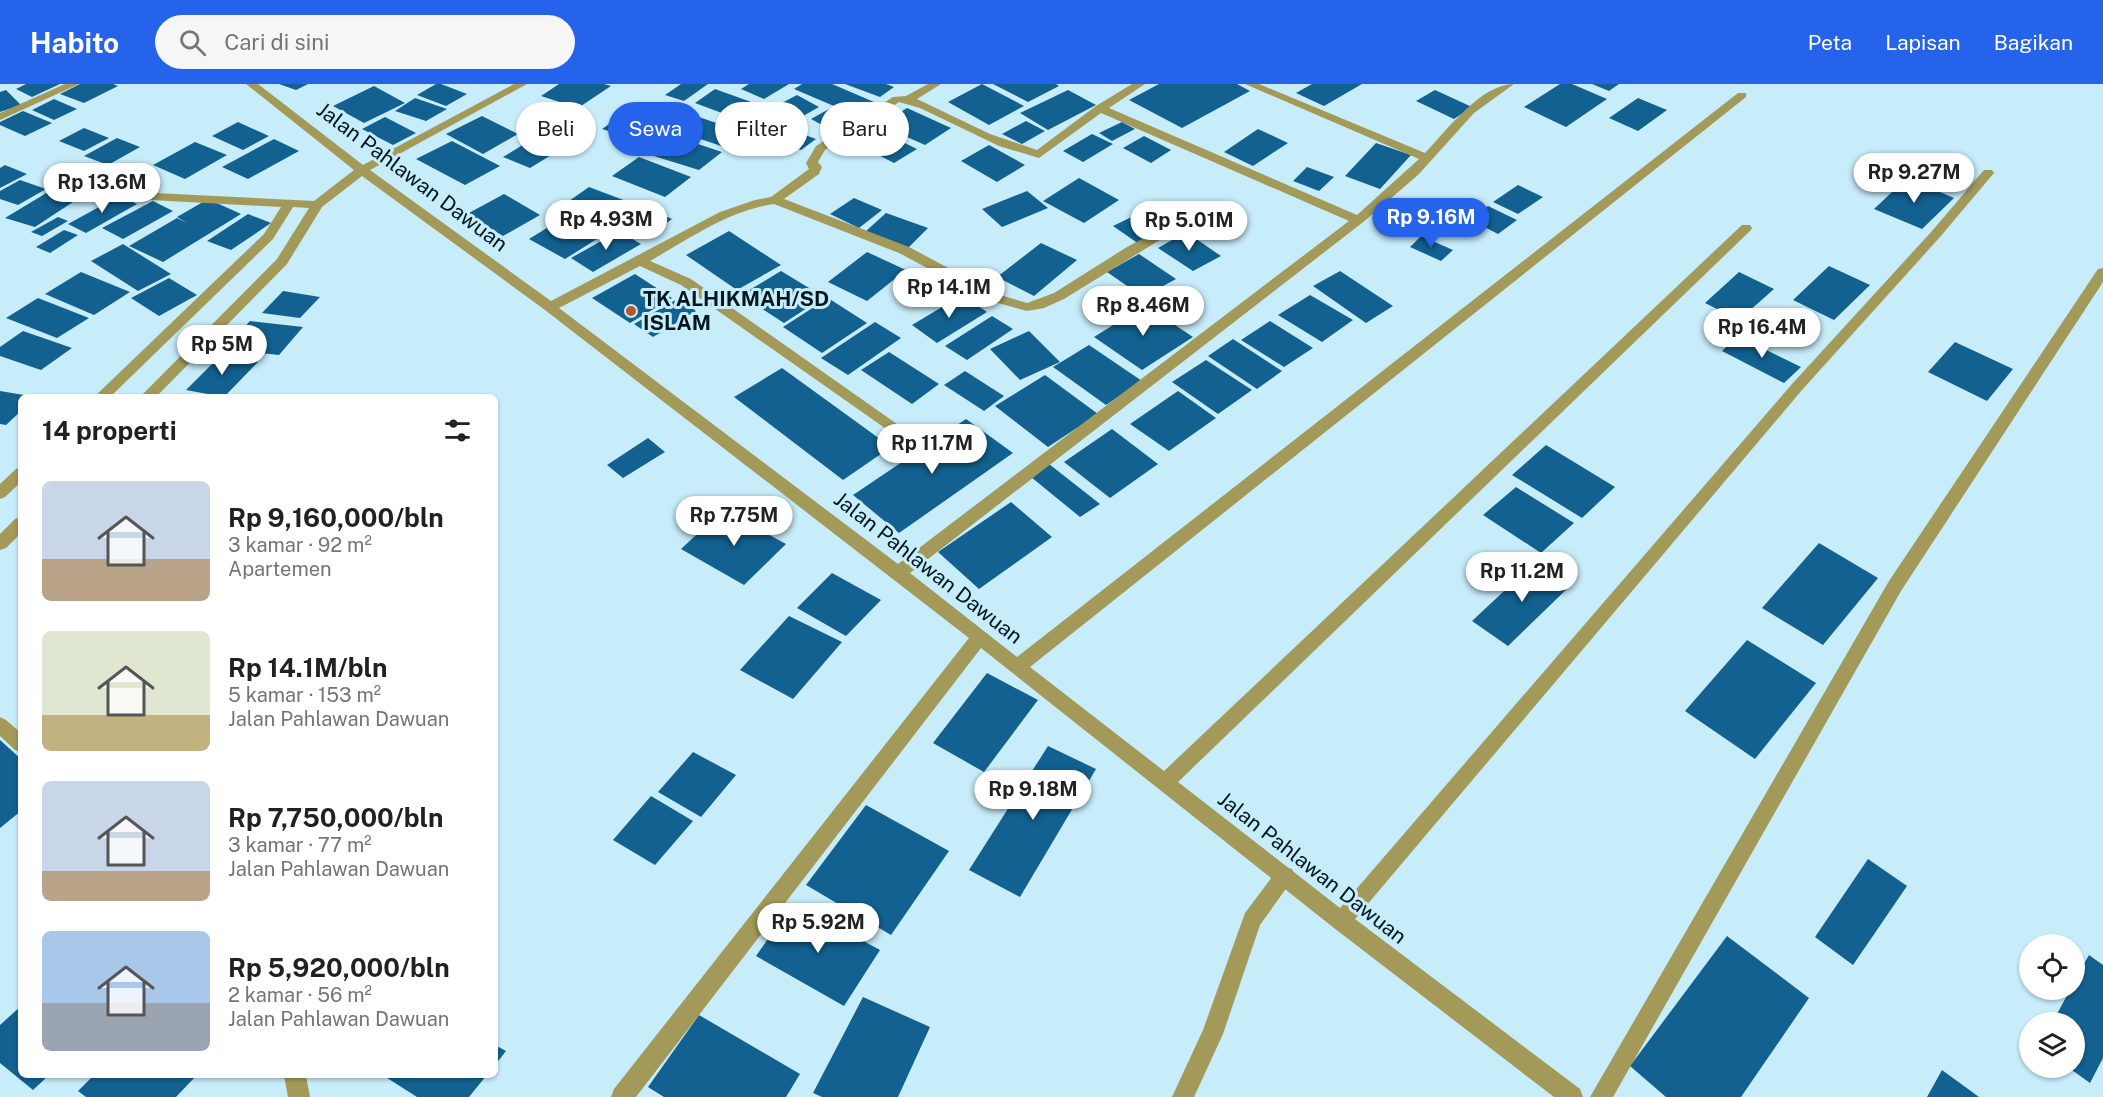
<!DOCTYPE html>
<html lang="id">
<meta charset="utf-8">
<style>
body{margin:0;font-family:"Public Sans",sans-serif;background:#f6f6f6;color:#202124;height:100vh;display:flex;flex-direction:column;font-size:22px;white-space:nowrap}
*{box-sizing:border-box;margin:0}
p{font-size:20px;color:#757577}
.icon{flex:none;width:33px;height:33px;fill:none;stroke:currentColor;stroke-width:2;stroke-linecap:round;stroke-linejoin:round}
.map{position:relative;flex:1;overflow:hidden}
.side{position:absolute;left:18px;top:310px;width:480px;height:684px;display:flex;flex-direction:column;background:#fff;border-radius:9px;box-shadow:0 2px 4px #0004}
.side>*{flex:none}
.banner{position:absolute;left:516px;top:18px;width:570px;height:54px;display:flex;gap:12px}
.tools{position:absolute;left:2019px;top:850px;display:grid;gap:12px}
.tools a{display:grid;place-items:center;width:66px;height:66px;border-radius:50%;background:#fff;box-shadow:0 2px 4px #0004;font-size:30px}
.price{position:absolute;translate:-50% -51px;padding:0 14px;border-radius:21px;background:#fff;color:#222;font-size:20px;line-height:39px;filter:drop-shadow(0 2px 3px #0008)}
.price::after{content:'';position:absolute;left:50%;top:36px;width:18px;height:14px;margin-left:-9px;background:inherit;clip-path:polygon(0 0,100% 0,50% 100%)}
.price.active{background:#2563eb;color:#fff}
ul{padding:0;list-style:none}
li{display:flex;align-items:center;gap:18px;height:150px;padding:0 24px}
li span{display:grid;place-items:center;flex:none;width:168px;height:120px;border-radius:9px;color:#555}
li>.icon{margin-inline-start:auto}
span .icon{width:72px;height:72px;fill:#fffc;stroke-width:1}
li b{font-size:26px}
h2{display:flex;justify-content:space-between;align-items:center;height:72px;padding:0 24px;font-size:26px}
.pill{padding:0 21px;border-radius:27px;background:#fff;box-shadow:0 2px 4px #0004;font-size:21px;line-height:54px}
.pill.active{background:#2563eb;color:#fff}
header{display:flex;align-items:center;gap:36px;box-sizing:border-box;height:84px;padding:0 30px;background:#2563eb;color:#fff}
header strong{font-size:28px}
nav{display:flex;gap:33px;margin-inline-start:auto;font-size:21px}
.search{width:420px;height:54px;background:#f6f6f6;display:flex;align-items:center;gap:15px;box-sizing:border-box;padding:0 21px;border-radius:33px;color:#757577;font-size:22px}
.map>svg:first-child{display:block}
</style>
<header>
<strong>Habito</strong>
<div class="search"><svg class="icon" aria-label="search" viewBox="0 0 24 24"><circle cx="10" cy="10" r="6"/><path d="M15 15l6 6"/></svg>Cari di sini</div>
<nav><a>Peta</a><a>Lapisan</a><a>Bagikan</a></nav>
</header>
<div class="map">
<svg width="2103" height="1013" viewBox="0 0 2103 1013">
<rect width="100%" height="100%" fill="#c7ecfa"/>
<path fill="#126190" d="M 26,0 L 60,0 L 32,13 L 16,5 Z
M 80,0 L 113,0 L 118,2 L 84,19 L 60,10 Z
M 279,0 L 308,0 L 296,6 Z
M 436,0 L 441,0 L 467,10 L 446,22 L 417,11 Z
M 559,0 L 604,0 L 611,2 L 578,24 L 541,12 Z
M 681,0 L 708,0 L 684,17 L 665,11 Z
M 749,0 L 789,0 L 764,15 L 741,5 Z
M 802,0 L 832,0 L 874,18 L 855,31 L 794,5 Z
M 845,0 L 886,0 L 894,3 L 880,13 Z
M 982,0 L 1024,22 L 989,41 L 948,18 Z
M 993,0 L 1056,0 L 1059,2 L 1028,18 Z
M 1159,0 L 1237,0 L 1250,7 L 1182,44 L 1129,16 Z
M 1312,0 L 1362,0 L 1324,22 L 1296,9 Z
M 1560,0 L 1572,0 L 1607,15 L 1566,43 L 1524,23 Z
M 1592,0 L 1619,0 L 1609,7 Z
M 374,2 L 405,19 L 364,39 L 333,22 Z
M 715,5 L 751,18 L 730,32 L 695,19 Z
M 6,6 L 21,21 L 0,28 L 0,8 Z
M 1068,6 L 1096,21 L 1048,46 L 1020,29 Z
M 1435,6 L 1472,23 L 1454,35 L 1416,17 Z
M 797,11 L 819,23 L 803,32 L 780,20 Z
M 415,14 L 447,25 L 426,37 L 395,27 Z
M 1638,14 L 1667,26 L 1638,47 L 1609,34 Z
M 54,15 L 77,25 L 54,36 L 32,26 Z
M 647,19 L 686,31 L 669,43 L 631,30 Z
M 907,24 L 951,44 L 925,61 L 880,41 Z
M 829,25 L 851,37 L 833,47 L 811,35 Z
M 23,27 L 52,39 L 25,52 L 0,41 L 0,38 Z
M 690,30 L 743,48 L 724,63 L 671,45 Z
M 622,31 L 659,43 L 640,57 L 602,45 Z
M 482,32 L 518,50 L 483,70 L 446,50 Z
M 385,33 L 416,49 L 393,61 L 362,45 Z
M 1026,37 L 1045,47 L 1022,60 L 1002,50 Z
M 238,38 L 269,52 L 243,66 L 212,52 Z
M 1122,38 L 1135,45 L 1112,57 L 1099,49 Z
M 775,40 L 816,55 L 801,66 L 760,51 Z
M 84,44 L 109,54 L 84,67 L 59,57 Z
M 876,45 L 917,65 L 894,79 L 853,58 Z
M 1258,45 L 1288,59 L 1253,82 L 1224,68 Z
M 668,50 L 722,68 L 699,86 L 644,69 Z
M 1092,50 L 1113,60 L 1083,78 L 1063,67 Z
M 1144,52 L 1171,66 L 1151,79 L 1123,64 Z
M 117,54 L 140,63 L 108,81 L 84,72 Z
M 534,54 L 561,65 L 530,84 L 503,73 Z
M 274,55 L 299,67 L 248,95 L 222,83 Z
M 452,57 L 500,82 L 465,101 L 416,75 Z
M 195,58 L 227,71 L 185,95 L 153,81 Z
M 1376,59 L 1411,71 L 1380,105 L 1345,92 Z
M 989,61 L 1025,81 L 997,98 L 961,77 Z
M 639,73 L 691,93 L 665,113 L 612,92 Z
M 5,81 L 27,90 L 0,104 L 0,84 Z
M 1307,83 L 1334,93 L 1319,107 L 1293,97 Z
M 1079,94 L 1119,116 L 1084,139 L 1043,117 Z
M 1907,94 L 1954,114 L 1922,145 L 1874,125 Z
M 20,96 L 46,105 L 18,121 L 0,115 L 0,107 Z
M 1518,101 L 1543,113 L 1518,130 L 1493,118 Z
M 589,103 L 626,117 L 606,131 L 569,117 Z
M 1027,107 L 1048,124 L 1002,143 L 982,125 Z
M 48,108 L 76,116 L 35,143 L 5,134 Z
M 504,110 L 540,131 L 503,152 L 467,130 Z
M 119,112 L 137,120 L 86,149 L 68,140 Z
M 854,114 L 882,126 L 859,144 L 830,130 Z
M 208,115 L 241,130 L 163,178 L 129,162 L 177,134 L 187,139 L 177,133 Z
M 153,117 L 173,127 L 123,155 L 102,144 Z
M 631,118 L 672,135 L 650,151 L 608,134 Z
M 1414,120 L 1450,138 L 1428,153 L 1393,134 Z
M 1488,122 L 1517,136 L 1498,150 L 1469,135 Z
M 576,126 L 613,145 L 565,175 L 529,155 Z
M 1144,127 L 1169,144 L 1139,160 L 1113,142 Z
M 886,129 L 928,144 L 908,164 L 865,148 Z
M 248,130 L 271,139 L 231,166 L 207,157 Z
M 58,133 L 68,137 L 42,152 L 31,148 Z
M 64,146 L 78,151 L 50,169 L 36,163 Z
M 619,147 L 641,160 L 593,188 L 571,174 Z
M 729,147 L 781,181 L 737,206 L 686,171 Z
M 1186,148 L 1221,172 L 1193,187 L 1158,164 Z
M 1421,152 L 1453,166 L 1441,177 L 1410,163 Z
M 1041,159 L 1077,176 L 1034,212 L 997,193 Z
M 123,160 L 171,190 L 138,207 L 91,177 Z
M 867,168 L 906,186 L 867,217 L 828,198 Z
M 1139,170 L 1176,195 L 1143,213 L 1107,188 Z
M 1829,182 L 1870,201 L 1834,236 L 1793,216 Z
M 781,187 L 824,213 L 784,239 L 741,211 Z
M 1340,187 L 1393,222 L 1366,239 L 1313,202 Z
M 81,188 L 130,208 L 94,231 L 45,210 Z
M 1739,188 L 1774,205 L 1739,236 L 1705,219 Z
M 635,190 L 672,214 L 630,239 L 592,214 Z
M 169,194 L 197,211 L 159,232 L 131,214 Z
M 283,207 L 320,213 L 300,234 L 262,229 Z
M 962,211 L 987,228 L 937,259 L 912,241 Z
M 1310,211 L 1353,236 L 1322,258 L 1278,231 Z
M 38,214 L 89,234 L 57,254 L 6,234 Z
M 679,214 L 696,227 L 653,253 L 634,240 Z
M 828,214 L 867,239 L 822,269 L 783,243 Z
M 1145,221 L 1193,253 L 1142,286 L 1094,253 Z
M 992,232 L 1013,245 L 967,276 L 945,262 Z
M 250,237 L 303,243 L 279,271 L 225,265 Z
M 1270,237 L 1313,264 L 1284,283 L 1241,256 Z
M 875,238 L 901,254 L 848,291 L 821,274 Z
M 23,247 L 72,264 L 41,286 L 0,272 L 0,263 Z
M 1029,247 L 1060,278 L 1020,296 L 990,265 Z
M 1738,252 L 1801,283 L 1784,299 L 1722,267 Z
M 1233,255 L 1282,287 L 1257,305 L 1208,272 Z
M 1955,258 L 2013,285 L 1987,317 L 1928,288 Z
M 1089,261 L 1142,297 L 1106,321 L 1053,283 Z
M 889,268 L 939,300 L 912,320 L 861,286 Z
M 221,271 L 258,278 L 224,313 L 186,306 Z
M 1206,276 L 1252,306 L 1218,330 L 1172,298 Z
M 782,284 L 891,363 L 843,396 L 734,313 Z
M 965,287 L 1004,312 L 984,327 L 944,301 Z
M 1045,291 L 1098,330 L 1048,363 L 995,322 Z
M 0,307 L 30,312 L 21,314 L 21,327 L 6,341 L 0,340 Z
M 1178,307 L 1216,334 L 1169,367 L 1130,340 Z
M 966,335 L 1013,369 L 899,449 L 853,411 Z
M 1112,345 L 1158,380 L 1110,414 L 1064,378 Z
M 648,354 L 665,368 L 623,394 L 607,381 Z
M 1546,361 L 1615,403 L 1582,434 L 1512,391 Z
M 1049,380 L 1100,420 L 1080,433 L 1031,393 Z
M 1516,403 L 1574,439 L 1541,469 L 1483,431 Z
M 1011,418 L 1052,453 L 979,505 L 938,468 Z
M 723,426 L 786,460 L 744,501 L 681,465 Z
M 1819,459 L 1878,494 L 1823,561 L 1762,524 Z
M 1536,477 L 1572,500 L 1508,562 L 1472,537 Z
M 832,489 L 881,516 L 846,552 L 797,524 Z
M 789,532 L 842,558 L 793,615 L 740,586 Z
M 1747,556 L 1816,599 L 1755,675 L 1685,627 Z
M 987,589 L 1038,616 L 984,688 L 933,659 Z
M 0,656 L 21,675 L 21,727 L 0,744 Z
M 1048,662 L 1096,685 L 1020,813 L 969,786 Z
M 693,668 L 736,691 L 701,733 L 658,708 Z
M 651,712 L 693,737 L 655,781 L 613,756 Z
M 866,721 L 949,767 L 891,851 L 806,801 Z
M 1868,775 L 1907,802 L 1853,881 L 1815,853 Z
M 793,819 L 880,866 L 844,922 L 756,872 Z
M 1727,852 L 1809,914 L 1741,1013 L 1666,1013 L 1630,982 Z
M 2089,871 L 2103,881 L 2103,974 L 2090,999 L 2069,984 L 2074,984 L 2074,939 L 2052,939 L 2070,906 L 2074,906 L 2074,897 Z
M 863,913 L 930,943 L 898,1013 L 822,1013 L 813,1009 Z
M 21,922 L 21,992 L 48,992 L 33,1006 L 0,979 L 0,941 Z
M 699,931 L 800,990 L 786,1013 L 664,1013 L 648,1003 Z
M 495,961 L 506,967 L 495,981 Z
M 1942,986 L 1979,1013 L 1927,1013 Z
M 93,992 L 196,992 L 176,1013 L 86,1013 L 78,1007 Z
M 384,992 L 486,992 L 469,1013 L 417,1013 Z"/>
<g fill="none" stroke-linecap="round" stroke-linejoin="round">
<path fill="#a39a5a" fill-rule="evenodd" d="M 1285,783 L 1292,785 L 1295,792 L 1260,841 L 1223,950 L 1194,1013 L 1172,1013 L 1203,946 L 1245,829 L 1278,785 Z"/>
<path fill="#a39a5a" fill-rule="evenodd" d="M 65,0 L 79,0 L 0,36 L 0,29 Z
M 246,0 L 258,0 L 363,81 L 514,0 L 527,0 L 370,86 L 551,217 L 720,128 L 755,116 L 771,113 L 809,85 L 806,79 L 816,62 L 893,13 L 906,12 L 928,0 L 941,0 L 917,15 L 990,50 L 1037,66 L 1096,22 L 1132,0 L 1145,0 L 1109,24 L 1357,131 L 1419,75 L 1245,0 L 1259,0 L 1425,69 C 1447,46 1481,0 1514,0 L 1474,29 L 1418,91 L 1362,139 L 910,489 L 1017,573 L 1738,9 L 1746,9 L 1746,13 L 1030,583 L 1164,687 L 1742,141 L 1750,141 L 1752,144 L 1750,147 L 1178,698 L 1340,824 L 1792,300 L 1932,147 L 1984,86 L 1992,86 L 1994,89 L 1940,153 L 1802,306 L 1355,835 L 1580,1005 L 1583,1013 L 1554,1013 L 1334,844 L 981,564 L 636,1013 L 611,1013 L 614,1005 L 969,554 L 545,226 L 362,92 L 322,123 L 287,180 L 155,314 L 139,314 L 277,175 L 309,124 L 293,123 L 273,155 L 109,314 L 93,314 L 264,150 L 281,123 L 78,112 L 74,111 L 74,105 L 314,117 L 354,86 ZM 899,18 L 920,24 L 999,62 L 1039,74 L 1101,29 L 1349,137 L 898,480 L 559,224 L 640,182 L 681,201 L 909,361 L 914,360 L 916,356 L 914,352 L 691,195 L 650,177 C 689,155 729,126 774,120 L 899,169 L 987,216 L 1027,227 L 1044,224 L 1064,215 L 1184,141 L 1178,137 L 1174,138 L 1127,163 L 1054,209 L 1027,219 L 997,210 L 909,163 L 784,115 L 819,90 L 822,83 L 818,78 L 825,66 Z
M 2103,184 L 2103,198 L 1901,507 L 1613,1013 L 1590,1013 L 1889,497 L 2098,185 Z
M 21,383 L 21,398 L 5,413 L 0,415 L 0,400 L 16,385 Z
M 21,433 L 21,449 L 6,464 L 0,466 L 0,450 L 15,435 Z
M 0,633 L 6,636 L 21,649 L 21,668 L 15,666 L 0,652 Z
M 284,992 L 306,992 L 310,1013 L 288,1013 Z"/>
</g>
<circle fill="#bb552a" stroke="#c7ecfa" stroke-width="2" cx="631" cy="227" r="6"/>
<g text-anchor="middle" stroke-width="6" stroke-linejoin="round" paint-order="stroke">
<g font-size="21" fill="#02171e" stroke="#c7ecfa">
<text transform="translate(412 93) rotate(37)" y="7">Jalan Pahlawan Dawuan</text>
<text transform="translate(928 484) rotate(38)" y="7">Jalan Pahlawan Dawuan</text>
<text transform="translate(1312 784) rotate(38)" y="7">Jalan Pahlawan Dawuan</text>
</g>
<g font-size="21" font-weight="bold" fill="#02171e" stroke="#c7ecfa" text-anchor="start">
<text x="643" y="222">TK ALHIKMAH/SD<tspan x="643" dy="24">ISLAM</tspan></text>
</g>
</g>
</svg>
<div class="tools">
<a><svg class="icon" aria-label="locate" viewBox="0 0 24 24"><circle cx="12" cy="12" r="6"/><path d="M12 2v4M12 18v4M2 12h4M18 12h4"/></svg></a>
<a><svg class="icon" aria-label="layers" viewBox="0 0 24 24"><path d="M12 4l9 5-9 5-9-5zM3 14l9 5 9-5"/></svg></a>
</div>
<b class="price" style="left:1914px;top:120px">Rp 9.27M</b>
<b class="price" style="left:102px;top:130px">Rp 13.6M</b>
<b class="price active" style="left:1431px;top:165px">Rp 9.16M</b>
<b class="price" style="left:606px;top:167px">Rp 4.93M</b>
<b class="price" style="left:1189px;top:168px">Rp 5.01M</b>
<b class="price" style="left:949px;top:235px">Rp 14.1M</b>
<b class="price" style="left:1143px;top:253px">Rp 8.46M</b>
<b class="price" style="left:1762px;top:275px">Rp 16.4M</b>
<b class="price" style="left:222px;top:292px">Rp 5M</b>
<b class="price" style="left:932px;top:391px">Rp 11.7M</b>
<b class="price" style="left:734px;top:463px">Rp 7.75M</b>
<b class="price" style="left:1522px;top:519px">Rp 11.2M</b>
<b class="price" style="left:1033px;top:737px">Rp 9.18M</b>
<b class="price" style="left:818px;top:870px">Rp 5.92M</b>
<div class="banner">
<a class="pill">Beli</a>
<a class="pill active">Sewa</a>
<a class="pill">Filter</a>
<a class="pill">Baru</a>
</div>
<section class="side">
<h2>14 properti<svg class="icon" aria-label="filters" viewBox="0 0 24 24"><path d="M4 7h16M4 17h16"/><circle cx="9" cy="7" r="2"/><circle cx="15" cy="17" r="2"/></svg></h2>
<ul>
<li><span style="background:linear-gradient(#c9d6e8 65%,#b9a48a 0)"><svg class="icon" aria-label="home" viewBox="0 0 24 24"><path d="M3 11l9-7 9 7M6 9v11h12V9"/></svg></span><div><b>Rp 9,160,000/bln</b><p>3 kamar · 92 m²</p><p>Apartemen</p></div></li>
<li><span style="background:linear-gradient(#dfe7d0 70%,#c2b280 0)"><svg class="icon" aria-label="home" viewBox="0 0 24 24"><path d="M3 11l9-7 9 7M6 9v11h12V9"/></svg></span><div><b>Rp 14.1M/bln</b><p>5 kamar · 153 m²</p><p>Jalan Pahlawan Dawuan</p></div></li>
<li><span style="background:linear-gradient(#c9d6e8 75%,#b9a48a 0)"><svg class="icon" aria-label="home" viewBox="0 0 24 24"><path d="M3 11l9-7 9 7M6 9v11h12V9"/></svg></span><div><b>Rp 7,750,000/bln</b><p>3 kamar · 77 m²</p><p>Jalan Pahlawan Dawuan</p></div></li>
<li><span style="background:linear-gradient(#a9c7e8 60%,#9aa5b1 0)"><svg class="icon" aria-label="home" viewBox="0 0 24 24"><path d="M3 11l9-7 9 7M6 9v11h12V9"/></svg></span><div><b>Rp 5,920,000/bln</b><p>2 kamar · 56 m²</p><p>Jalan Pahlawan Dawuan</p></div></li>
</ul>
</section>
</div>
